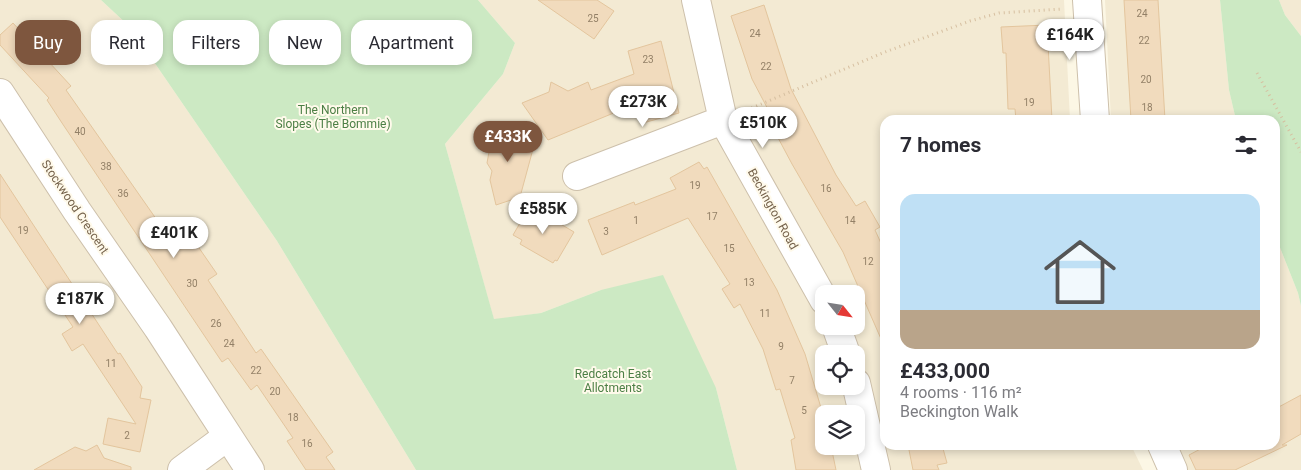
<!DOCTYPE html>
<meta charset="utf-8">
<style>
body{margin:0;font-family:Roboto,sans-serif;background:#f7f7f7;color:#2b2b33;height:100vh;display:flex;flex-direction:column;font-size:19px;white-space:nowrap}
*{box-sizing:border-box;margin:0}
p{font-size:16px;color:#7c7c81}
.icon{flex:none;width:28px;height:28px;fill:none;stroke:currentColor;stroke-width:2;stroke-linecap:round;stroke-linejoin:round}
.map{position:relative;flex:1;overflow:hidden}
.side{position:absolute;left:880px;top:115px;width:400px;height:335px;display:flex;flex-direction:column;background:#fff;border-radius:15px;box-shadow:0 2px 8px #0003}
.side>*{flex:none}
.guide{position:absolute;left:15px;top:20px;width:475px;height:45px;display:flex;gap:10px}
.needle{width:32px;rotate:120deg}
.tools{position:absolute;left:815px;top:285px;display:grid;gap:10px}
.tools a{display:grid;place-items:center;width:50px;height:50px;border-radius:10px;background:#fff;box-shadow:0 2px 8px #0003;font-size:25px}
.price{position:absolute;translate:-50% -42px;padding:0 11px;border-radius:18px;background:#fff;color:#222;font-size:16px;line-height:32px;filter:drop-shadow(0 1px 2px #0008)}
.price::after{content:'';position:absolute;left:50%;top:30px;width:15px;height:11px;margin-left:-8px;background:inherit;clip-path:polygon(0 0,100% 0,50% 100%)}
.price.active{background:#7e563e;color:#fff}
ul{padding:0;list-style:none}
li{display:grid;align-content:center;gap:10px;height:265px;padding:0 20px}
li+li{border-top:1px solid #e1e1e2}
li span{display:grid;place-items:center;height:155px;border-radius:15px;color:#555}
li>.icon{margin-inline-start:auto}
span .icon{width:90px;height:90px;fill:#fffc;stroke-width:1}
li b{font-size:21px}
h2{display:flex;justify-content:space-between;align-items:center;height:60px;padding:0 20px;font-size:21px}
.tag{padding:0 18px;border-radius:15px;background:#fff;box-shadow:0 2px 8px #0003;font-size:18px;line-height:45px}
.tag.active{background:#7e563e;color:#fff}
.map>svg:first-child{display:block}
</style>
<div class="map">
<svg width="1301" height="470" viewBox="0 0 1301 470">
<rect width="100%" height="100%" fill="#fcf7e5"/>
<path fill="#f3ead3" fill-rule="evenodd" d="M 0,0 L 101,0 L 130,27 L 277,241 L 416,470 L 0,470 Z
M 478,0 L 1064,0 L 1070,120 L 885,120 L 885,445 L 1131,445 L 1143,470 L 737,470 L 716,388 L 601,290 L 541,313 L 494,320 L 445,144 L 503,74 L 515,43 ZM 824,294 L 856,294 L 856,326 L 824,326 ZM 824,354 L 856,354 L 856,386 L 824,386 ZM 824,414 L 856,414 L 856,446 L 824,446 Z
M 1105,0 L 1220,0 L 1229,90 L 1236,120 L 1111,120 Z
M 1279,0 L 1301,0 L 1301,36 L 1285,15 Z
M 1275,235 L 1298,293 L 1301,306 L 1301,470 L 1187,470 L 1175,445 L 1275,445 Z"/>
<path fill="#cce9c3" d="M 101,0 L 478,0 L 515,43 L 503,74 L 445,144 L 494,319 L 541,313 L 601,290 L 663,275 L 716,388 L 737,470 L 416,470 L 277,241 L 130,27 Z
M 1220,0 L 1279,0 L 1285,15 L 1301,36 L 1301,306 L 1298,293 L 1275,235 L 1275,120 L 1236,120 L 1229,90 Z"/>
<path fill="#f1dbbd" stroke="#e3c59d" d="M 538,0 L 597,0 L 614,11 L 594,39 Z
M 1124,0 L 1158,0 L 1165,120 L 1131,120 Z
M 764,5 L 791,89 L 836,175 L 856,206 L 865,201 L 880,227 L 875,230 L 885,252 L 885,348 L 843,252 L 792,164 L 768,119 L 772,117 L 752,79 L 731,16 Z
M 13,23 L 71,86 L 66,90 L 173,243 L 188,232 L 217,274 L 208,280 L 256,353 L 261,349 L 333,452 L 326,457 L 335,470 L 306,470 L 287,441 L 293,438 L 257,385 L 251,390 L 228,358 L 222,362 L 62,123 L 47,100 L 49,98 L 0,45 L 0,35 Z
M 1047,25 L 1052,120 L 1016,120 L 1015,109 L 1008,109 L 1006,53 L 1003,53 L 1001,27 Z
M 661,41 L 679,113 L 643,123 L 638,103 L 548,140 L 522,103 L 549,92 L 551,82 L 568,91 L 588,82 L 591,90 L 634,74 L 628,51 Z
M 489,127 L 536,138 L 520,197 L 496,205 L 490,180 L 492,171 L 487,163 L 489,152 L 483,151 Z
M 699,162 L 704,169 L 707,167 L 777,290 L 805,354 L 824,418 L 824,446 L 831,446 L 836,470 L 796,470 L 791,440 L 795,438 L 780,389 L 776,390 L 763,349 L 740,304 L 734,308 L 722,289 L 730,284 L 688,218 L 602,255 L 588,220 L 634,202 L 635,205 L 676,189 L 670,178 Z
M 0,174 L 118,354 L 120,353 L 142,387 L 140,398 L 151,400 L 140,452 L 103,444 L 108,418 L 136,424 L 83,344 L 72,351 L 62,334 L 73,327 L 0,217 Z
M 530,206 L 574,232 L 557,261 L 555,260 L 553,263 L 520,244 L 522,240 L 513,235 Z
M 1301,395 L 1301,434 L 1282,445 L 1287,445 L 1235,470 L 1196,470 L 1189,455 L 1208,445 L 1275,445 L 1275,409 Z
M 97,445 L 104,458 L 131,467 L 131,470 L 34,470 L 75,447 L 86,451 Z
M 908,445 L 942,445 L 947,463 L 937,465 L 939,470 L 913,470 Z"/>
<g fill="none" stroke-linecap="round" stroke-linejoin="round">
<g stroke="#cdc0ab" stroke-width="30">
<path id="minor" d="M 696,0 L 723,120 L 824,300
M 1087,0 L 1095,120
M 0,93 L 77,211 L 158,328 L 250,470
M 577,176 L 723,120
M 836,326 L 846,354
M 856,383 L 876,470
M 1162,445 L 1173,470
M 182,470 L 228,436"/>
</g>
<path stroke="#d6bfa0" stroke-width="3" stroke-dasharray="1 4" stroke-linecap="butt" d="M 1257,73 L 1301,152
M 747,110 L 885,52 L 970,21 L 999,13 L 1062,9"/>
<use href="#minor" stroke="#fff" stroke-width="28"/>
</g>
<g text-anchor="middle" stroke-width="4" stroke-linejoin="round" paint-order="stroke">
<g font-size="10" fill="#938067">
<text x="1142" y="17">24</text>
<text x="593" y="22">25</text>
<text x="755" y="37">24</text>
<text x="1144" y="44">22</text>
<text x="648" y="63">23</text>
<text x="766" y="70">22</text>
<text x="1146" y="83">20</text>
<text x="1029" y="106">19</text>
<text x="1147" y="111">18</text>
<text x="80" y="135">40</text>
<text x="106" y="170">38</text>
<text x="695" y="189">19</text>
<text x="826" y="192">16</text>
<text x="123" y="197">36</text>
<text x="712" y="220">17</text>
<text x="636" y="224">1</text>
<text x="850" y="224">14</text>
<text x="23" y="234">19</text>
<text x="606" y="235">3</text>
<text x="729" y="252">15</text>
<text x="868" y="265">12</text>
<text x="749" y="286">13</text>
<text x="192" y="287">30</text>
<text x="765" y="317">11</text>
<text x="216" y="327">26</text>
<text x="229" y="347">24</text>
<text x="781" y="350">9</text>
<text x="111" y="367">11</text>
<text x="256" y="374">22</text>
<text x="792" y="384">7</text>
<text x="275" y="395">20</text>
<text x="804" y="414">5</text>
<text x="293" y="421">18</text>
<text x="127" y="439">2</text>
<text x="307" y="447">16</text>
</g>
<g font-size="12" fill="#4c7f45" stroke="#fffaeb">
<text x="333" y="114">The Northern<tspan x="333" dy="14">Slopes (The Bommie)</tspan></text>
<text x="613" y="378">Redcatch East<tspan x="613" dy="14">Allotments</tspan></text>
</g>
<g font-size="12" fill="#74614a" stroke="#fffaeb">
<text transform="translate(75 207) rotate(56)" y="4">Stockwood Crescent</text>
<text transform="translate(773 209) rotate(61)" y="4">Beckington Road</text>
</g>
</g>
</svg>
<div class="tools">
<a><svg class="needle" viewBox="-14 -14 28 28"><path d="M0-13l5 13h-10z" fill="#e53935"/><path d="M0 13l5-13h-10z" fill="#7c7c81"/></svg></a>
<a><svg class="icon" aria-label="locate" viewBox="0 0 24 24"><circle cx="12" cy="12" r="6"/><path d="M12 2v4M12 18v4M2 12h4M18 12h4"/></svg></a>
<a><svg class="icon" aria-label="layers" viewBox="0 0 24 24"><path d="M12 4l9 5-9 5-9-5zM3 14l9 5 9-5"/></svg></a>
</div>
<b class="price" style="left:1070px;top:61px">£164K</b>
<b class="price" style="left:643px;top:128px">£273K</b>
<b class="price" style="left:763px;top:149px">£510K</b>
<b class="price active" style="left:508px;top:163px">£433K</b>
<b class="price" style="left:543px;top:235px">£585K</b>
<b class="price" style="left:174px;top:259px">£401K</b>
<b class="price" style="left:80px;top:325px">£187K</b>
<div class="guide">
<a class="tag active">Buy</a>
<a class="tag">Rent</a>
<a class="tag">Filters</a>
<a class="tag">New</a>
<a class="tag">Apartment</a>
</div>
<section class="side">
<h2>7 homes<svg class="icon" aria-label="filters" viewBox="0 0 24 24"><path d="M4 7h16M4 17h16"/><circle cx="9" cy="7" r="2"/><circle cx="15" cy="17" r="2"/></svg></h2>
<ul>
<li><span style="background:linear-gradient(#bfe0f5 75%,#b9a48a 0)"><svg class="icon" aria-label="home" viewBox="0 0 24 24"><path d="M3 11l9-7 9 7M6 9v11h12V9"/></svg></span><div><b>£433,000</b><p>4 rooms · 116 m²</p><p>Beckington Walk</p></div></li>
</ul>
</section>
</div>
